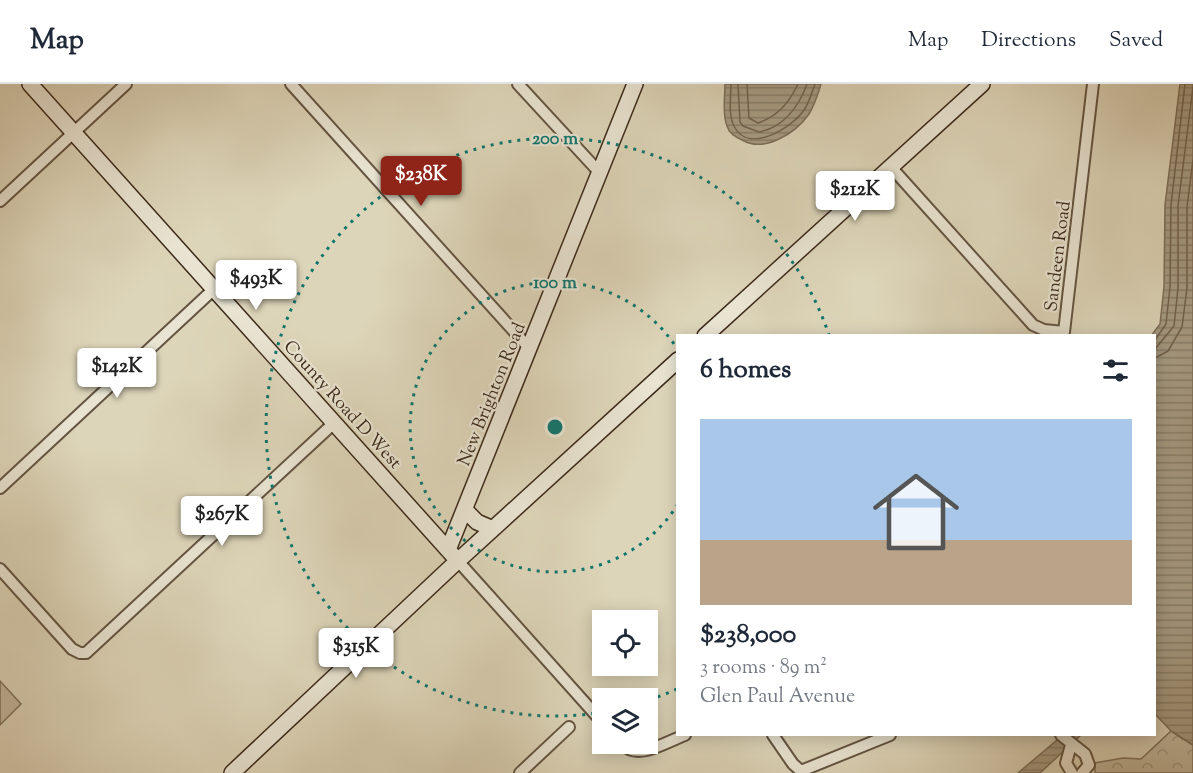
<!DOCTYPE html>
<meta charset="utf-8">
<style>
body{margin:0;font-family:"Sorts Mill Goudy",serif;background:#f2f2f3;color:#1f2937;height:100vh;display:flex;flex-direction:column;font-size:22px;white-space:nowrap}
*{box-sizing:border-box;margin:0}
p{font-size:20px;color:#747a83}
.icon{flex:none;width:33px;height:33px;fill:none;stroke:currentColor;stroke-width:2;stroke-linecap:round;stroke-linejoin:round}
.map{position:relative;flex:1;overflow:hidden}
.panel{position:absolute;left:676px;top:250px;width:480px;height:402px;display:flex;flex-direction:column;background:#fff;border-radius:0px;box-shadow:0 3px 15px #0003}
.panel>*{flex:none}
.fabs{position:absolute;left:592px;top:526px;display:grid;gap:12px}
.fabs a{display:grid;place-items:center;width:66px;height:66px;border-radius:0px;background:#fff;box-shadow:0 3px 15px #0003;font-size:30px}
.price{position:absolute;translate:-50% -51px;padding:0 14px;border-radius:6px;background:#fff;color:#222;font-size:20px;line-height:39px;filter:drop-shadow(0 2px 3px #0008)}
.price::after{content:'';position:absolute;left:50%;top:36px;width:18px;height:14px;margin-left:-9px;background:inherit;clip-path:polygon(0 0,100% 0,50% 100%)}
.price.selected{background:#8f2418;color:#fff}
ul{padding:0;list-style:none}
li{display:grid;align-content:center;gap:12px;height:318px;padding:0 24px}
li+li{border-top:2px solid #e0e1e3}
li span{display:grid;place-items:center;height:186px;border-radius:0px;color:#555}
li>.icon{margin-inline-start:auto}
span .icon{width:108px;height:108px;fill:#fffc;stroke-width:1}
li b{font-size:26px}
h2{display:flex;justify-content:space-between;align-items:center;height:72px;padding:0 24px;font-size:26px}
header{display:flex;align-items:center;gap:36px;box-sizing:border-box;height:84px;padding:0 30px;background:#fff;border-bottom:2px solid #e0e1e3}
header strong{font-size:28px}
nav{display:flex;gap:33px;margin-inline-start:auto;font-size:21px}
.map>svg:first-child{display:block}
</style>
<header>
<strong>Map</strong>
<nav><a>Map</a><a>Directions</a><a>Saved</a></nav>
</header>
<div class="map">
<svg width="1193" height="689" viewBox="0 0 1193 689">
<defs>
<pattern id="forest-crowns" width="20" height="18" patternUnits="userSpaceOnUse" patternTransform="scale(1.5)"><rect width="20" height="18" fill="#c2b89e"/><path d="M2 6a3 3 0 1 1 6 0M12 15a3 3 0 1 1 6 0" fill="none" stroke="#9f9680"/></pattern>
<pattern id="water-rules" width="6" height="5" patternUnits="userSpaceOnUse" patternTransform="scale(1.5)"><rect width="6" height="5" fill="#a69b83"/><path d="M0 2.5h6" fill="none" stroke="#887f6a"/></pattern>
</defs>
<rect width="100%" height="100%" fill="#ddd5b9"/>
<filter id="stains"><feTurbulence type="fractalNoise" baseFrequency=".00333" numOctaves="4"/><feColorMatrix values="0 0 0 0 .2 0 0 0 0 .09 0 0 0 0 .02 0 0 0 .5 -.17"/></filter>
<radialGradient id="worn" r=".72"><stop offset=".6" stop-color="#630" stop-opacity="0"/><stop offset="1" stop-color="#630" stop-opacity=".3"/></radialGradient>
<path fill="#c2b89e" stroke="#7f715c" stroke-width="1.5" d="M 0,597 L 21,620 L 0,641 Z"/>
<path fill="url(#forest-crowns)" stroke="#7f715c" stroke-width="1.5" d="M 1171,647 L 1193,661 L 1193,689 L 1095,689 L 1095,679 L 1123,674 L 1141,675 Z"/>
<path fill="url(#water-rules)" stroke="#7c6e59" stroke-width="1.5" d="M 725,0 L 821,0 C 818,10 814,22 809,30 C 796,49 765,68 744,57 C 737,54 729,50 727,42 C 722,30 725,13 725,0 Z
M 1180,0 L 1193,0 L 1193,661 L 1171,647 L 1155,630 L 1155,252 L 1151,252 L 1160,240 L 1164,203 L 1165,121 Z
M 1063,651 L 1081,651 L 1040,689 L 1018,689 Z"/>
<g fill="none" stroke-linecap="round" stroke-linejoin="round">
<path stroke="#71624e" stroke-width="1.5" d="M 731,0 C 731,12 728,31 734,42 C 748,71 792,44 804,26 C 809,19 812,8 815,0
M 738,0 L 740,38 L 743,42 L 759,48 C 784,43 799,22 807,0
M 747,0 L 749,34 L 758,39 C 778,32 789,19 798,0
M 1155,256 L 1166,240 L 1170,203 L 1171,121 L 1185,0
M 1155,265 L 1174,242 L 1178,204 L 1178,122 L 1193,3
M 1155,274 L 1168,267 L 1182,243 L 1187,204 L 1187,123 L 1193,76"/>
<g stroke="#645542" stroke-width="14">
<path id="street" d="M 291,0 L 530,265
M 518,0 L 600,89
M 891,83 L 1033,241 L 1044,246 L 1064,248 L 1093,0
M 0,117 L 126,0
M 0,404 L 214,205
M 458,477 L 603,639
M 0,485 L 72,565 L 80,569 L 86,569 L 334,339
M 773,651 L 793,680 L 801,687 L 890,651
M 1061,651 L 1085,670 L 1089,681 L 1082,689
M 622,660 C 638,677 666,658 685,651
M 1071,661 L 1066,679 L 1072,689
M 520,689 L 569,643"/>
</g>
<g stroke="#3c2a1a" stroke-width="18">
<path id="secondary" d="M 30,0 L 458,477
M 705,252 L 982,0
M 465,426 L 477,438 L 493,445
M 448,466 L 635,0
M 232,689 L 450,484 L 678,276"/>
</g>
<use href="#street" stroke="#e9e4d2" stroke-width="10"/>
<use href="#secondary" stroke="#e9e4d2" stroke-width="15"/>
</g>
<g fill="none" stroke="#0f766e" stroke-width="3" stroke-dasharray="3 6">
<path d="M678 420A145 145 0 1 1 678 266"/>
<path d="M677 605A289 289 0 0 1 649 616M603 628A289 289 0 1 1 829 251"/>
</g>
<g text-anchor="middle" stroke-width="4.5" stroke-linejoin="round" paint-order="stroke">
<g font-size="18" fill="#3c2a1a" stroke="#e9e4d2">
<text transform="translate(1057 172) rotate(-83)" y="6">Sandeen Road</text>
<text transform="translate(491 310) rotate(-68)" y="6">New Brighton Road</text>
<text transform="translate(343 320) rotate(48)" y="6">County Road D West</text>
</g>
</g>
<circle cx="555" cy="343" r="9" fill="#0f766e" stroke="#e9e4d2" stroke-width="3"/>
<g font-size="18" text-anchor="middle" font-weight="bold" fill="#0f766e" stroke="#e9e4d2" stroke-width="4.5" stroke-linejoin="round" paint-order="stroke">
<text x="555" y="60">200 m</text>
<text x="555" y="204">100 m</text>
</g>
<rect width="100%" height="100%" filter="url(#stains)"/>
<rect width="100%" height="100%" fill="url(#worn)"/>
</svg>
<div class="fabs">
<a><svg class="icon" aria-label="locate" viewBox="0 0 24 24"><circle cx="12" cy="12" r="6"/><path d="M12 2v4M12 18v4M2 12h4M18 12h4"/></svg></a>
<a><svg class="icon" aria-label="layers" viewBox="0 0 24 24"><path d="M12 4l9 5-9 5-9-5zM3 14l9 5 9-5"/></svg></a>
</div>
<b class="price selected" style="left:421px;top:123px">$238K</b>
<b class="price" style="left:855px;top:138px">$212K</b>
<b class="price" style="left:256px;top:227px">$493K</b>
<b class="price" style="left:117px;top:315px">$142K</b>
<b class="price" style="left:222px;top:463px">$267K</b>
<b class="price" style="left:356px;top:595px">$315K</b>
<section class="panel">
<h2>6 homes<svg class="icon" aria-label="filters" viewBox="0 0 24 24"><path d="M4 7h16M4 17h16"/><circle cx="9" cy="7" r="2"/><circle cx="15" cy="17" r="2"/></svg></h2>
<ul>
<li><span style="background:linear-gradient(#a9c7e8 65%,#b9a48a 0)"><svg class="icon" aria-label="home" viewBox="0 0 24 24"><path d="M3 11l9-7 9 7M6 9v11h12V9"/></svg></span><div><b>$238,000</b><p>3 rooms · 89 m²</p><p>Glen Paul Avenue</p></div></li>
</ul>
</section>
</div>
